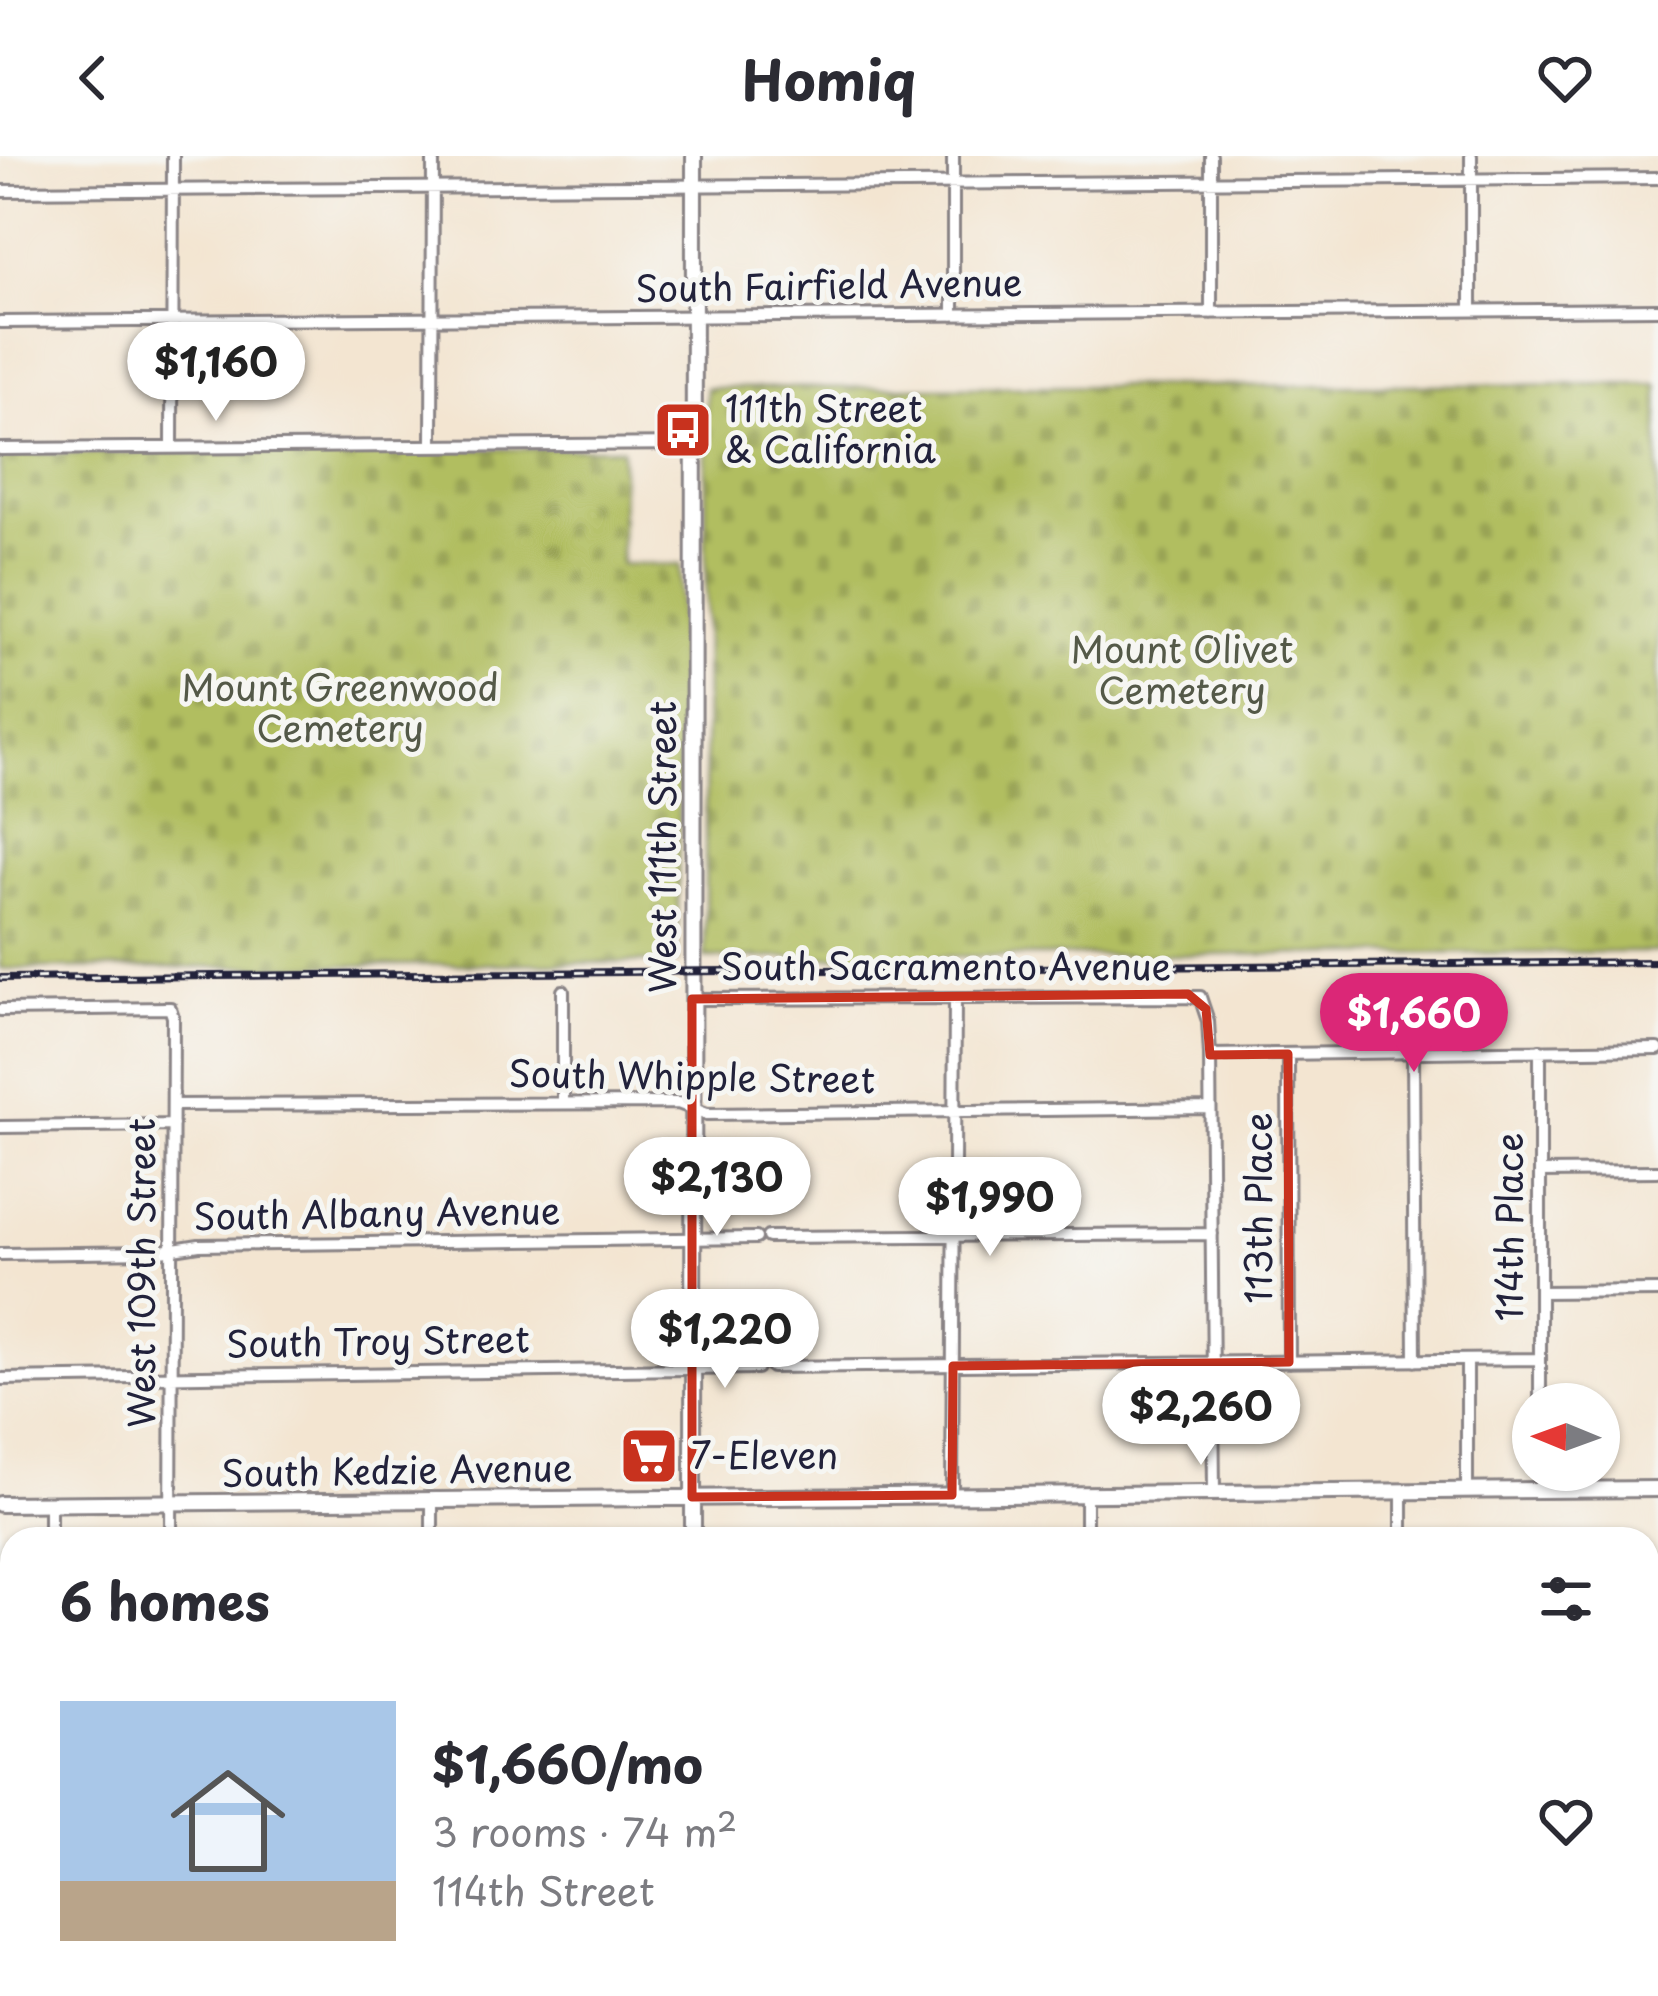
<!DOCTYPE html>
<meta charset="utf-8">
<style>
body{margin:0;font-family:"Playpen Sans",sans-serif;background:#f7f7f7;color:#2b2b33;height:100vh;display:flex;flex-direction:column;font-size:45px;white-space:nowrap}
*{box-sizing:border-box;margin:0}
p{font-size:39px;color:#7c7c81}
.icon{flex:none;width:66px;height:66px;fill:none;stroke:currentColor;stroke-width:2;stroke-linecap:round;stroke-linejoin:round}
.map{position:relative;flex:1;overflow:hidden}
.details{position:absolute;left:0px;top:1371px;width:1659px;height:471px;display:flex;flex-direction:column;background:#fff;border-radius:36px 36px 0 0;box-shadow:0 3px 9px #0004}
.details>*{flex:none}
.needle{width:78px;rotate:271deg}
.buttons{position:absolute;left:1512px;top:1227px;display:grid;gap:24px}
.buttons a{display:grid;place-items:center;width:108px;height:108px;border-radius:50%;background:#fff;box-shadow:0 3px 9px #0004;font-size:60px}
.price{position:absolute;translate:-50% -102px;padding:0 27px;border-radius:42px;background:#fff;color:#222;font-size:39px;line-height:78px;filter:drop-shadow(0 3px 6px #0008)}
.price::after{content:'';position:absolute;left:50%;top:72px;width:36px;height:27px;margin-left:-18px;background:inherit;clip-path:polygon(0 0,100% 0,50% 100%)}
.price.active{background:#db2777;color:#fff}
ul{padding:0;list-style:none}
li{display:flex;align-items:center;gap:36px;height:300px;padding:0 60px}
li span{display:grid;place-items:center;flex:none;width:336px;height:240px;border-radius:0px;color:#555}
li>.icon{margin-inline-start:auto}
span .icon{width:144px;height:144px;fill:#fffc;stroke-width:1}
li b{font-size:51px}
h2{display:flex;justify-content:space-between;align-items:center;height:144px;padding:0 60px;font-size:51px}
header{display:flex;justify-content:space-between;align-items:center;height:156px;padding:0 60px;background:#fff;font-size:54px;font-weight:700}
.map>svg:first-child{display:block}
</style>
<header><svg class="icon" aria-label="back" viewBox="0 0 24 24"><path d="M15 5l-7 7 7 7"/></svg>Homiq<svg class="icon" aria-label="heart" viewBox="0 0 24 24"><path d="M12 20l-8-8c-3-5 5-10 8-4 3-6 11-1 8 4z"/></svg></header>
<div class="map">
<svg width="1658" height="1840" viewBox="0 0 1658 1840">
<defs>
<pattern id="cemetery-stones" width="16" height="16" patternUnits="userSpaceOnUse" patternTransform="scale(3)"><rect width="16" height="16" fill="#b1be60"/><path d="M2 7V4a2 2 0 0 1 4 0v3zM10 15v-3a2 2 0 0 1 4 0v3z" fill="#98a354"/></pattern>
</defs>
<rect width="100%" height="100%" fill="#f6f6f2"/>
<filter id="ink" filterUnits="userSpaceOnUse"><feTurbulence type="fractalNoise" baseFrequency=".00833" numOctaves="2"/><feDisplacementMap in="SourceGraphic" scale="24" xChannelSelector="R" yChannelSelector="G"/><feConvolveMatrix kernelMatrix="1 2 1 2 8 2 1 2 1" color-interpolation-filters="sRGB"/></filter>
<filter id="wash" filterUnits="userSpaceOnUse"><feTurbulence type="fractalNoise" baseFrequency=".004" numOctaves="4" result="noise"/><feDisplacementMap in="SourceGraphic" scale="48" xChannelSelector="R" yChannelSelector="G"/><feGaussianBlur stdDeviation="2.7" result="paint"/><feColorMatrix in="noise" values="0 0 0 0 0 0 0 0 0 0 0 0 0 0 0 0 0 1.4 0 .05"/><feComposite in="paint" operator="in"/></filter>
<g filter="url(#wash)">
<rect width="100%" height="100%" fill="#f3e5d1"/>
<path fill="url(#cemetery-stones)" stroke="#6a704e" stroke-width="3" d="M 1658,228 L 1658,796 L 705,802 L 706,232 Z
M 622,292 L 621,408 L 680,409 L 678,806 L 0,813 L 0,298 Z"/>
</g>
<g filter="url(#ink)">
<g fill="none" stroke-linecap="round" stroke-linejoin="round">
<g stroke="#8a8486" stroke-width="16">
<path id="minor" d="M 953,0 L 953,159
M 0,35 L 1658,22
M 1471,154 L 1471,0
M 1211,157 L 1211,0
M 0,166 L 1658,153
M 432,290 L 433,0
M 172,291 L 173,0
M 0,293 L 693,288
M 692,843 L 1200,841 L 1208,865 L 1210,899 L 1214,1337
M 0,854 L 170,852 L 173,861 L 171,1383
M 1540,894 L 1540,1248
M 1413,896 L 1415,1205
M 1288,898 L 1289,1206
M 1210,899 L 1658,893
M 563,946 L 563,835
M 173,949 L 678,947 L 707,958 L 1210,952
M 0,971 L 173,969
M 1540,1016 L 1658,1015
M 768,1081 L 1212,1078
M 0,1098 L 155,1096 L 199,1089 L 756,1082
M 1540,1136 L 1658,1135
M 1467,1204 L 1467,1335
M 772,1211 L 1540,1203
M 0,1223 L 757,1212
M 1540,1314 L 1540,1334
M 1086,1338 L 1086,1383
M 952,1339 L 955,842
M 50,1348 L 50,1383
M 432,1383 L 432,1344
M 1402,1383 L 1402,1335
M 1647,1463 L 1653,1463
M 1647,1593 L 1658,1593
M 0,1749 L 12,1749
M 172,1830 L 172,1840
M 433,1830 L 433,1840
M 1088,1830 L 1088,1840
M 1403,1830 L 1403,1840"/>
</g>
<g stroke="#8a8486" stroke-width="20">
<path id="major" d="M 0,1348 L 1658,1333
M 693,1383 L 694,0
M 694,1830 L 694,1840"/>
</g>
<use href="#minor" stroke="#fff" stroke-width="10"/>
<use href="#major" stroke="#fff" stroke-width="14"/>
<g stroke="#22223b" stroke-width="8">
<path id="rail" d="M 0,822 L 1658,806"/>
</g>
<use href="#rail" stroke="#f6f6f2" stroke-width="3" stroke-dasharray="9" stroke-linecap="butt"/>
</g>
</g>
<path fill="none" stroke="#c8321e" stroke-width="9" stroke-linejoin="round" d="M 1188,838 L 1206,853 L 1210,899 L 1288,898 L 1289,1206 L 953,1210 L 952,1339 L 692,1341 L 692,843 Z"/>
<defs>
<g id="bus-square" transform="scale(3)"><rect x="-9" y="-9" width="18" height="18" rx="4" fill="#c8321e" stroke="#f6f6f2"/><path d="M-5-6H5V4H4V6H2V4H-2V6H-4V4H-5ZM-3.5-4V0h7V-4ZM-3.5 1.2v1.5H-2V1.2ZM2 1.2v1.5H3.5V1.2Z" fill="#fff"/></g>
<g id="supermarket-square" transform="scale(3)"><rect x="-9" y="-9" width="18" height="18" rx="4" fill="#c8321e" stroke="#f6f6f2"/><path d="M-6-5.5h2.5l.6 2H6L4.5 2H-2.5L-4.4-4H-6ZM-1.5 3.2a1.3 1.3 0 1 0 .1 0ZM3 3.2a1.3 1.3 0 1 0 .1 0Z" fill="#fff"/></g>
</defs>
<g fill-rule="evenodd">
<use href="#bus-square" x="683" y="274"/>
<use href="#supermarket-square" x="649" y="1300"/>
</g>
<g text-anchor="middle" stroke-width="10" stroke-linejoin="round" paint-order="stroke">
<g font-size="36" fill="#22223b" stroke="#f6f6f2">
<text transform="translate(829 130) rotate(-1)" y="13">South Fairfield Avenue</text>
<text transform="translate(663 691) rotate(-90)" y="13">West 111th Street</text>
<text x="946" y="824">South Sacramento Avenue</text>
<text transform="translate(692 921) rotate(1)" y="13">South Whipple Street</text>
<text transform="translate(1259 1052) rotate(-90)" y="13">113th Place</text>
<text transform="translate(377 1058) rotate(-1)" y="13">South Albany Avenue</text>
<text transform="translate(1510 1071) rotate(-90)" y="13">114th Place</text>
<text transform="translate(142 1117) rotate(-90)" y="13">West 109th Street</text>
<text transform="translate(378 1186) rotate(-1)" y="13">South Troy Street</text>
<text transform="translate(397 1315) rotate(-1)" y="13">South Kedzie Avenue</text>
</g>
<g font-size="36" fill="#22223b" stroke="#f6f6f2" text-anchor="start">
<text x="725" y="266">111th Street<tspan x="725" dy="41">&amp; California</tspan></text>
<text x="691" y="1313">7-Eleven</text>
</g>
<g font-size="36" fill="#545948" stroke="#f6f6f2">
<text x="1182" y="507">Mount Olivet<tspan x="1182" dy="41">Cemetery</tspan></text>
<text x="340" y="545">Mount Greenwood<tspan x="340" dy="41">Cemetery</tspan></text>
</g>
</g>
</svg>
<div class="buttons">
<a><svg class="needle" viewBox="-14 -14 28 28"><path d="M0-13l5 13h-10z" fill="#e53935"/><path d="M0 13l5-13h-10z" fill="#7c7c81"/></svg></a>
</div>
<b class="price" style="left:216px;top:268px">$1,160</b>
<b class="price active" style="left:1414px;top:919px">$1,660</b>
<b class="price" style="left:717px;top:1083px">$2,130</b>
<b class="price" style="left:990px;top:1103px">$1,990</b>
<b class="price" style="left:725px;top:1235px">$1,220</b>
<b class="price" style="left:1201px;top:1312px">$2,260</b>
<section class="details">
<h2>6 homes<svg class="icon" aria-label="filters" viewBox="0 0 24 24"><path d="M4 7h16M4 17h16"/><circle cx="9" cy="7" r="2"/><circle cx="15" cy="17" r="2"/></svg></h2>
<ul>
<li><span style="background:linear-gradient(#a9c7e8 75%,#b9a48a 0)"><svg class="icon" aria-label="home" viewBox="0 0 24 24"><path d="M3 11l9-7 9 7M6 9v11h12V9"/></svg></span><div><b>$1,660/mo</b><p>3 rooms · 74 m²</p><p>114th Street</p></div><svg class="icon" aria-label="heart" viewBox="0 0 24 24"><path d="M12 20l-8-8c-3-5 5-10 8-4 3-6 11-1 8 4z"/></svg></li>
</ul>
</section>
</div>
